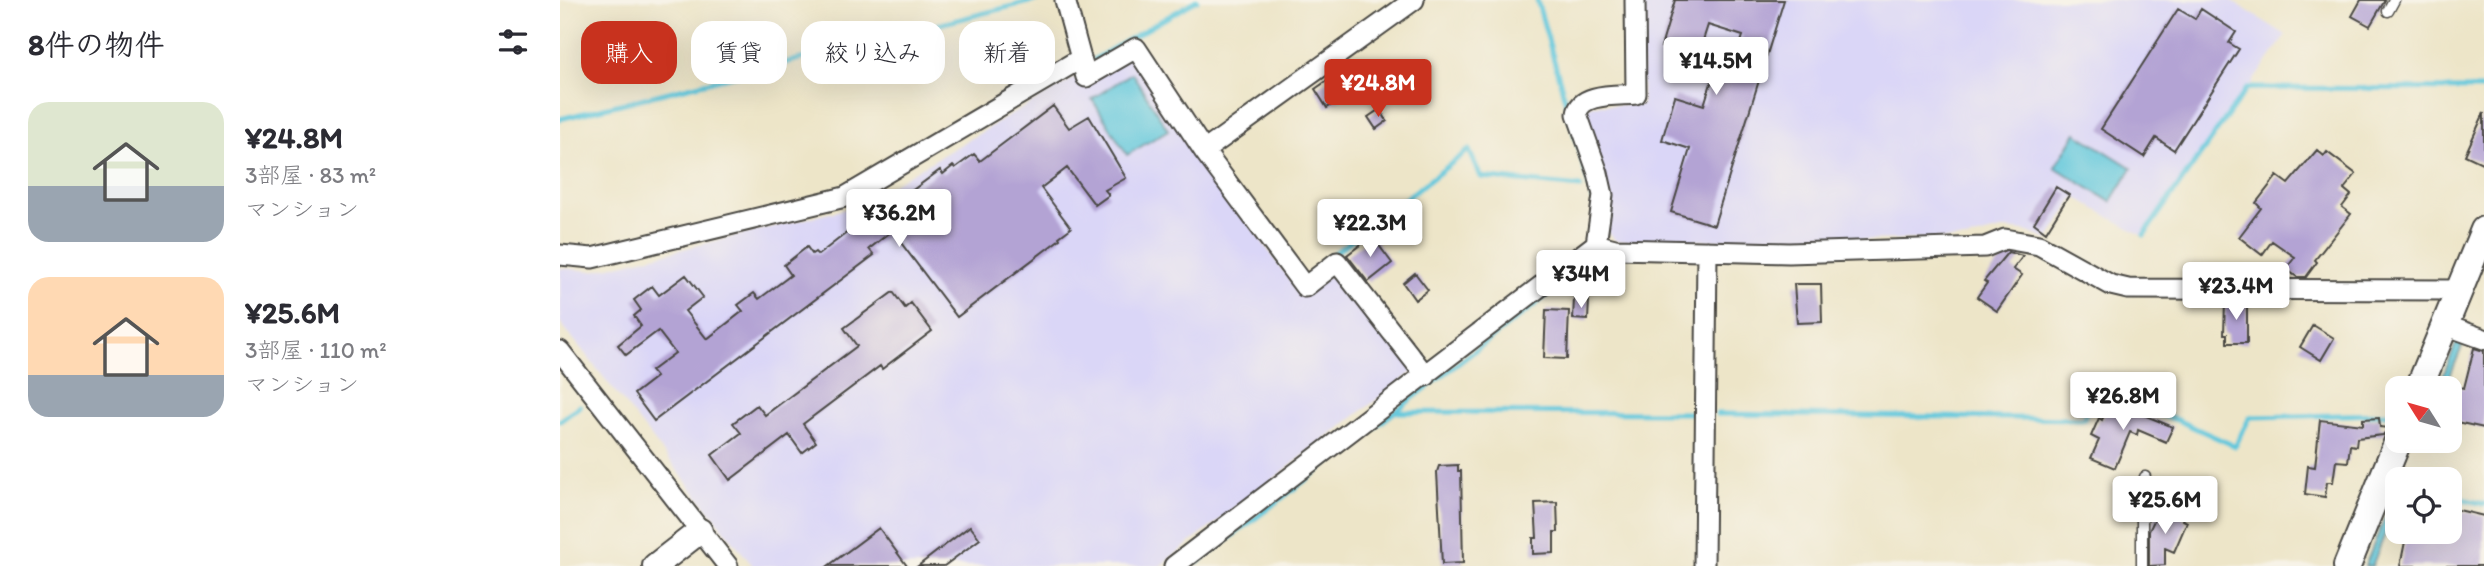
<!DOCTYPE html>
<html lang="ja">
<meta charset="utf-8">
<style>
body{margin:0;font-family:Itim,"Klee One",sans-serif;background:#f2f2f3;color:#2b2b33;height:100vh;display:flex;flex-direction:column;font-size:26px;white-space:nowrap}
*{box-sizing:border-box;margin:0}
p{font-size:23px;color:#7c7c81}
.icon{flex:none;width:38px;height:38px;fill:none;stroke:currentColor;stroke-width:2;stroke-linecap:round;stroke-linejoin:round}
.map{position:relative;flex:1;overflow:hidden}
.side{display:flex;flex-direction:column;background:#fff;width:560px}
.side>*{flex:none}
.hud{position:absolute;left:21px;top:21px;width:665px;height:63px;display:flex;gap:14px}
.needle{width:46px;rotate:307deg}
.controls{position:absolute;left:1825px;top:376px;display:grid;gap:14px}
.controls a{display:grid;place-items:center;width:77px;height:77px;border-radius:14px;background:#fff;box-shadow:0 7px 28px #0002;font-size:35px}
.price{position:absolute;translate:-50% -60px;padding:0 16px;border-radius:7px;background:#fff;color:#222;font-size:23px;line-height:46px;filter:drop-shadow(0 2px 4px #0008)}
.price::after{content:'';position:absolute;left:50%;top:42px;width:21px;height:16px;margin-left:-10px;background:inherit;clip-path:polygon(0 0,100% 0,50% 100%)}
.price.current{background:#c8321e;color:#fff}
ul{padding:0;list-style:none}
li{display:flex;align-items:center;gap:21px;height:175px;padding:0 28px}
li span{display:grid;place-items:center;flex:none;width:196px;height:140px;border-radius:21px;color:#555}
li>.icon{margin-inline-start:auto}
span .icon{width:84px;height:84px;fill:#fffc;stroke-width:1}
li b{font-size:30px}
h2{display:flex;justify-content:space-between;align-items:center;height:84px;padding:0 28px;font-size:30px}
.pill{padding:0 24px;border-radius:21px;background:#fff;box-shadow:0 7px 28px #0002;font-size:24px;line-height:63px}
.pill.current{background:#c8321e;color:#fff}
main{display:flex;flex:1;min-height:0}
.map>svg:first-child{display:block}
</style>
<main>
<section class="side">
<h2>8件の物件<svg class="icon" aria-label="filters" viewBox="0 0 24 24"><path d="M4 7h16M4 17h16"/><circle cx="9" cy="7" r="2"/><circle cx="15" cy="17" r="2"/></svg></h2>
<ul>
<li><span style="background:linear-gradient(#dfe7d0 60%,#9aa5b1 0)"><svg class="icon" aria-label="home" viewBox="0 0 24 24"><path d="M3 11l9-7 9 7M6 9v11h12V9"/></svg></span><div><b>¥24.8M</b><p>3部屋 · 83 m²</p><p>マンション</p></div></li>
<li><span style="background:linear-gradient(#ffd9b3 70%,#9aa5b1 0)"><svg class="icon" aria-label="home" viewBox="0 0 24 24"><path d="M3 11l9-7 9 7M6 9v11h12V9"/></svg></span><div><b>¥25.6M</b><p>3部屋 · 110 m²</p><p>マンション</p></div></li>
</ul>
</section>
<div class="map">
<svg width="1924" height="566" viewBox="0 0 1924 566">
<rect width="100%" height="100%" fill="#f7f3e8"/>
<filter id="ink" filterUnits="userSpaceOnUse"><feTurbulence type="fractalNoise" baseFrequency=".0143" numOctaves="2"/><feDisplacementMap in="SourceGraphic" scale="14" xChannelSelector="R" yChannelSelector="G"/><feConvolveMatrix kernelMatrix="1 2 1 2 8 2 1 2 1" color-interpolation-filters="sRGB"/></filter>
<filter id="wash" filterUnits="userSpaceOnUse"><feTurbulence type="fractalNoise" baseFrequency=".00686" numOctaves="4" result="noise"/><feDisplacementMap in="SourceGraphic" scale="28" xChannelSelector="R" yChannelSelector="G"/><feGaussianBlur stdDeviation="1.57" result="paint"/><feColorMatrix in="noise" values="0 0 0 0 0 0 0 0 0 0 0 0 0 0 0 0 0 1.4 0 .05"/><feComposite in="paint" operator="in"/></filter>
<g filter="url(#wash)">
<rect width="100%" height="100%" fill="#ede5c8"/>
<path fill="#dad6f7" d="M 1082,0 L 1670,0 L 1726,35 L 1583,236 L 1515,197 L 1488,240 L 1465,231 L 1445,229 L 1406,239 L 1056,241 L 1047,231 L 1025,110 L 1032,105 L 1082,105 Z
M 570,56 L 741,296 L 772,274 L 782,277 L 855,370 L 600,566 L 193,566 L 0,322 L 0,268 L 33,271 L 294,207 L 516,77 L 520,86 Z"/>
<path fill="#60c7dc" stroke="#467984" stroke-width="2" d="M 572,73 L 608,130 L 567,155 L 532,99 Z
M 1516,133 L 1572,168 L 1551,202 L 1495,167 Z
M 1898,339 L 1904,342 L 1885,388 L 1878,388 Z
M 1837,487 L 1837,504 L 1812,566 L 1805,566 Z"/>
<g fill="none" stroke-linecap="round" stroke-linejoin="round">
<path stroke="#60c7dc" stroke-width="5" d="M 977,0 L 1033,199
M 535,59 L 637,0
M 0,119 L 477,0
M 1584,235 L 1687,88 L 1924,89
M 772,255 L 909,150 L 921,177 L 1020,187
M 838,412 L 1136,413
M 1157,414 L 1524,419 L 1532,394 L 1617,420 L 1675,446 L 1690,417 L 1826,414
M 0,421 L 20,406
M 1890,496 L 1924,504
M 638,562 L 1010,278 L 1025,264"/>
</g>
<g id="blocks">
<path fill="#b3a3d4" d="M 1115,0 L 1224,0 L 1154,225 L 1111,212 L 1130,149 L 1102,140 L 1115,96 L 1144,105 L 1153,77 L 1190,75 L 1172,70 L 1183,36 L 1148,25 L 1137,59 L 1101,47 Z
M 1801,0 L 1825,0 L 1810,26 L 1792,16 Z
M 1618,9 L 1635,19 L 1641,9 L 1676,32 L 1669,43 L 1679,49 L 1614,150 L 1596,138 L 1584,157 L 1541,129 Z
M 790,65 L 803,84 L 767,108 L 755,89 Z
M 493,106 L 509,128 L 529,116 L 566,178 L 545,190 L 549,195 L 535,205 L 507,168 L 481,188 L 511,228 L 499,237 L 500,239 L 397,317 L 332,231 L 309,249 L 314,255 L 94,421 L 74,394 L 96,377 L 91,371 L 115,353 L 98,331 L 66,355 L 58,345 L 81,326 L 74,316 L 81,310 L 74,300 L 92,286 L 99,295 L 126,275 L 143,297 L 125,311 L 147,339 L 183,311 L 178,305 L 194,293 L 199,299 L 231,275 L 224,265 L 247,247 L 252,254 L 255,252 L 258,255 L 293,228 L 296,232 L 380,170 L 383,174 L 393,166 L 395,168 L 414,154 L 420,161 Z
M 820,109 L 827,121 L 816,129 L 808,117 Z
M 1924,113 L 1924,164 L 1905,155 Z
M 1757,150 L 1764,156 L 1767,152 L 1796,174 L 1784,189 L 1791,195 L 1782,207 L 1791,214 L 1755,260 L 1757,262 L 1746,277 L 1737,277 L 1726,269 L 1735,257 L 1712,241 L 1702,255 L 1679,237 L 1701,208 L 1696,203 L 1717,176 L 1728,184 Z
M 1496,187 L 1509,195 L 1486,232 L 1474,223 Z
M 812,236 L 832,263 L 808,282 L 787,255 Z
M 1448,252 L 1463,256 L 1453,269 L 1462,275 L 1437,311 L 1417,297 L 1427,283 L 1424,281 Z
M 855,273 L 868,290 L 855,300 L 843,283 Z
M 1234,284 L 1261,284 L 1262,322 L 1237,323 Z
M 333,292 L 345,308 L 351,303 L 372,331 L 322,369 L 320,366 L 243,424 L 256,442 L 242,453 L 229,435 L 170,480 L 152,455 L 181,433 L 173,423 L 197,405 L 205,415 L 297,346 L 284,328 Z
M 1014,299 L 1029,300 L 1028,320 L 1013,319 Z
M 1665,302 L 1687,302 L 1687,343 L 1667,343 L 1667,334 L 1664,334 Z
M 986,310 L 1009,311 L 1007,359 L 984,358 Z
M 1753,325 L 1774,338 L 1761,360 L 1740,347 Z
M 1914,348 L 1924,351 L 1924,428 L 1892,421 L 1899,387 L 1904,388 Z
M 1550,401 L 1613,427 L 1606,442 L 1578,430 L 1577,435 L 1570,432 L 1555,468 L 1531,458 L 1539,440 L 1531,436 L 1539,418 L 1542,420 Z
M 1819,418 L 1820,427 L 1829,428 L 1823,435 L 1797,438 L 1796,446 L 1790,445 L 1788,462 L 1776,461 L 1773,482 L 1767,482 L 1765,497 L 1745,494 L 1748,466 L 1755,467 L 1760,420 L 1803,425 L 1803,419 Z
M 898,465 L 898,471 L 901,471 L 903,563 L 882,564 L 877,472 L 879,466 Z
M 997,502 L 998,532 L 994,532 L 994,553 L 973,554 L 973,538 L 977,538 L 975,503 Z
M 1604,508 L 1624,517 L 1623,520 L 1627,522 L 1614,552 L 1605,548 L 1605,565 L 1589,566 L 1589,531 L 1598,512 L 1602,514 Z
M 1890,508 L 1924,516 L 1924,566 L 1840,566 L 1847,532 L 1890,532 Z
M 410,526 L 420,539 L 384,566 L 358,566 Z
M 319,528 L 347,566 L 268,566 Z"/>
</g>
</g>
<g filter="url(#ink)">
<use href="#blocks" fill-opacity="0" stroke="#484743" stroke-width="2"/>
<g fill="none" stroke-linecap="round" stroke-linejoin="round">
<g stroke="#484743" stroke-width="13">
<path id="service" d="M 1828,11 L 1834,0
M 1582,566 L 1582,498 L 1585,477"/>
</g>
<g stroke="#484743" stroke-width="23">
<path id="minor" d="M 505,0 L 526,77 L 576,48 L 644,151 L 745,287 L 777,262 L 866,376
M 644,151 L 854,0
M 1036,244 L 1043,195 L 1038,173 L 1017,114 C 1020,92 1059,96 1076,94 L 1075,0
M 0,255 L 32,258 L 285,197 L 520,59
M 1885,325 L 1924,339
M 0,351 L 168,566
M 614,566 L 1036,244 L 1055,249 L 1229,253 L 1425,247 L 1445,239 L 1479,245 L 1551,285 L 1568,289 L 1899,290
M 1144,566 L 1147,251"/>
</g>
<g stroke="#484743" stroke-width="28">
<path id="tertiary" d="M 95,566 L 140,531"/>
</g>
<g stroke="#484743" stroke-width="30">
<path id="secondary" d="M 1859,388 L 1924,230
M 1787,566 L 1838,441"/>
</g>
<use href="#service" stroke="#fff" stroke-width="10"/>
<use href="#minor" stroke="#fff" stroke-width="19"/>
<use href="#tertiary" stroke="#fff" stroke-width="24"/>
<use href="#secondary" stroke="#fff" stroke-width="26"/>
</g>
</g>
</svg>
<div class="controls">
<a><svg class="needle" viewBox="-14 -14 28 28"><path d="M0-13l5 13h-10z" fill="#e53935"/><path d="M0 13l5-13h-10z" fill="#7c7c81"/></svg></a>
<a><svg class="icon" aria-label="locate" viewBox="0 0 24 24"><circle cx="12" cy="12" r="6"/><path d="M12 2v4M12 18v4M2 12h4M18 12h4"/></svg></a>
</div>
<b class="price" style="left:1156px;top:97px">¥14.5M</b>
<b class="price current" style="left:818px;top:119px">¥24.8M</b>
<b class="price" style="left:339px;top:249px">¥36.2M</b>
<b class="price" style="left:810px;top:259px">¥22.3M</b>
<b class="price" style="left:1021px;top:310px">¥34M</b>
<b class="price" style="left:1676px;top:322px">¥23.4M</b>
<b class="price" style="left:1563px;top:432px">¥26.8M</b>
<b class="price" style="left:1605px;top:536px">¥25.6M</b>
<div class="hud">
<a class="pill current">購入</a>
<a class="pill">賃貸</a>
<a class="pill">絞り込み</a>
<a class="pill">新着</a>
</div>
</div>
</main>
